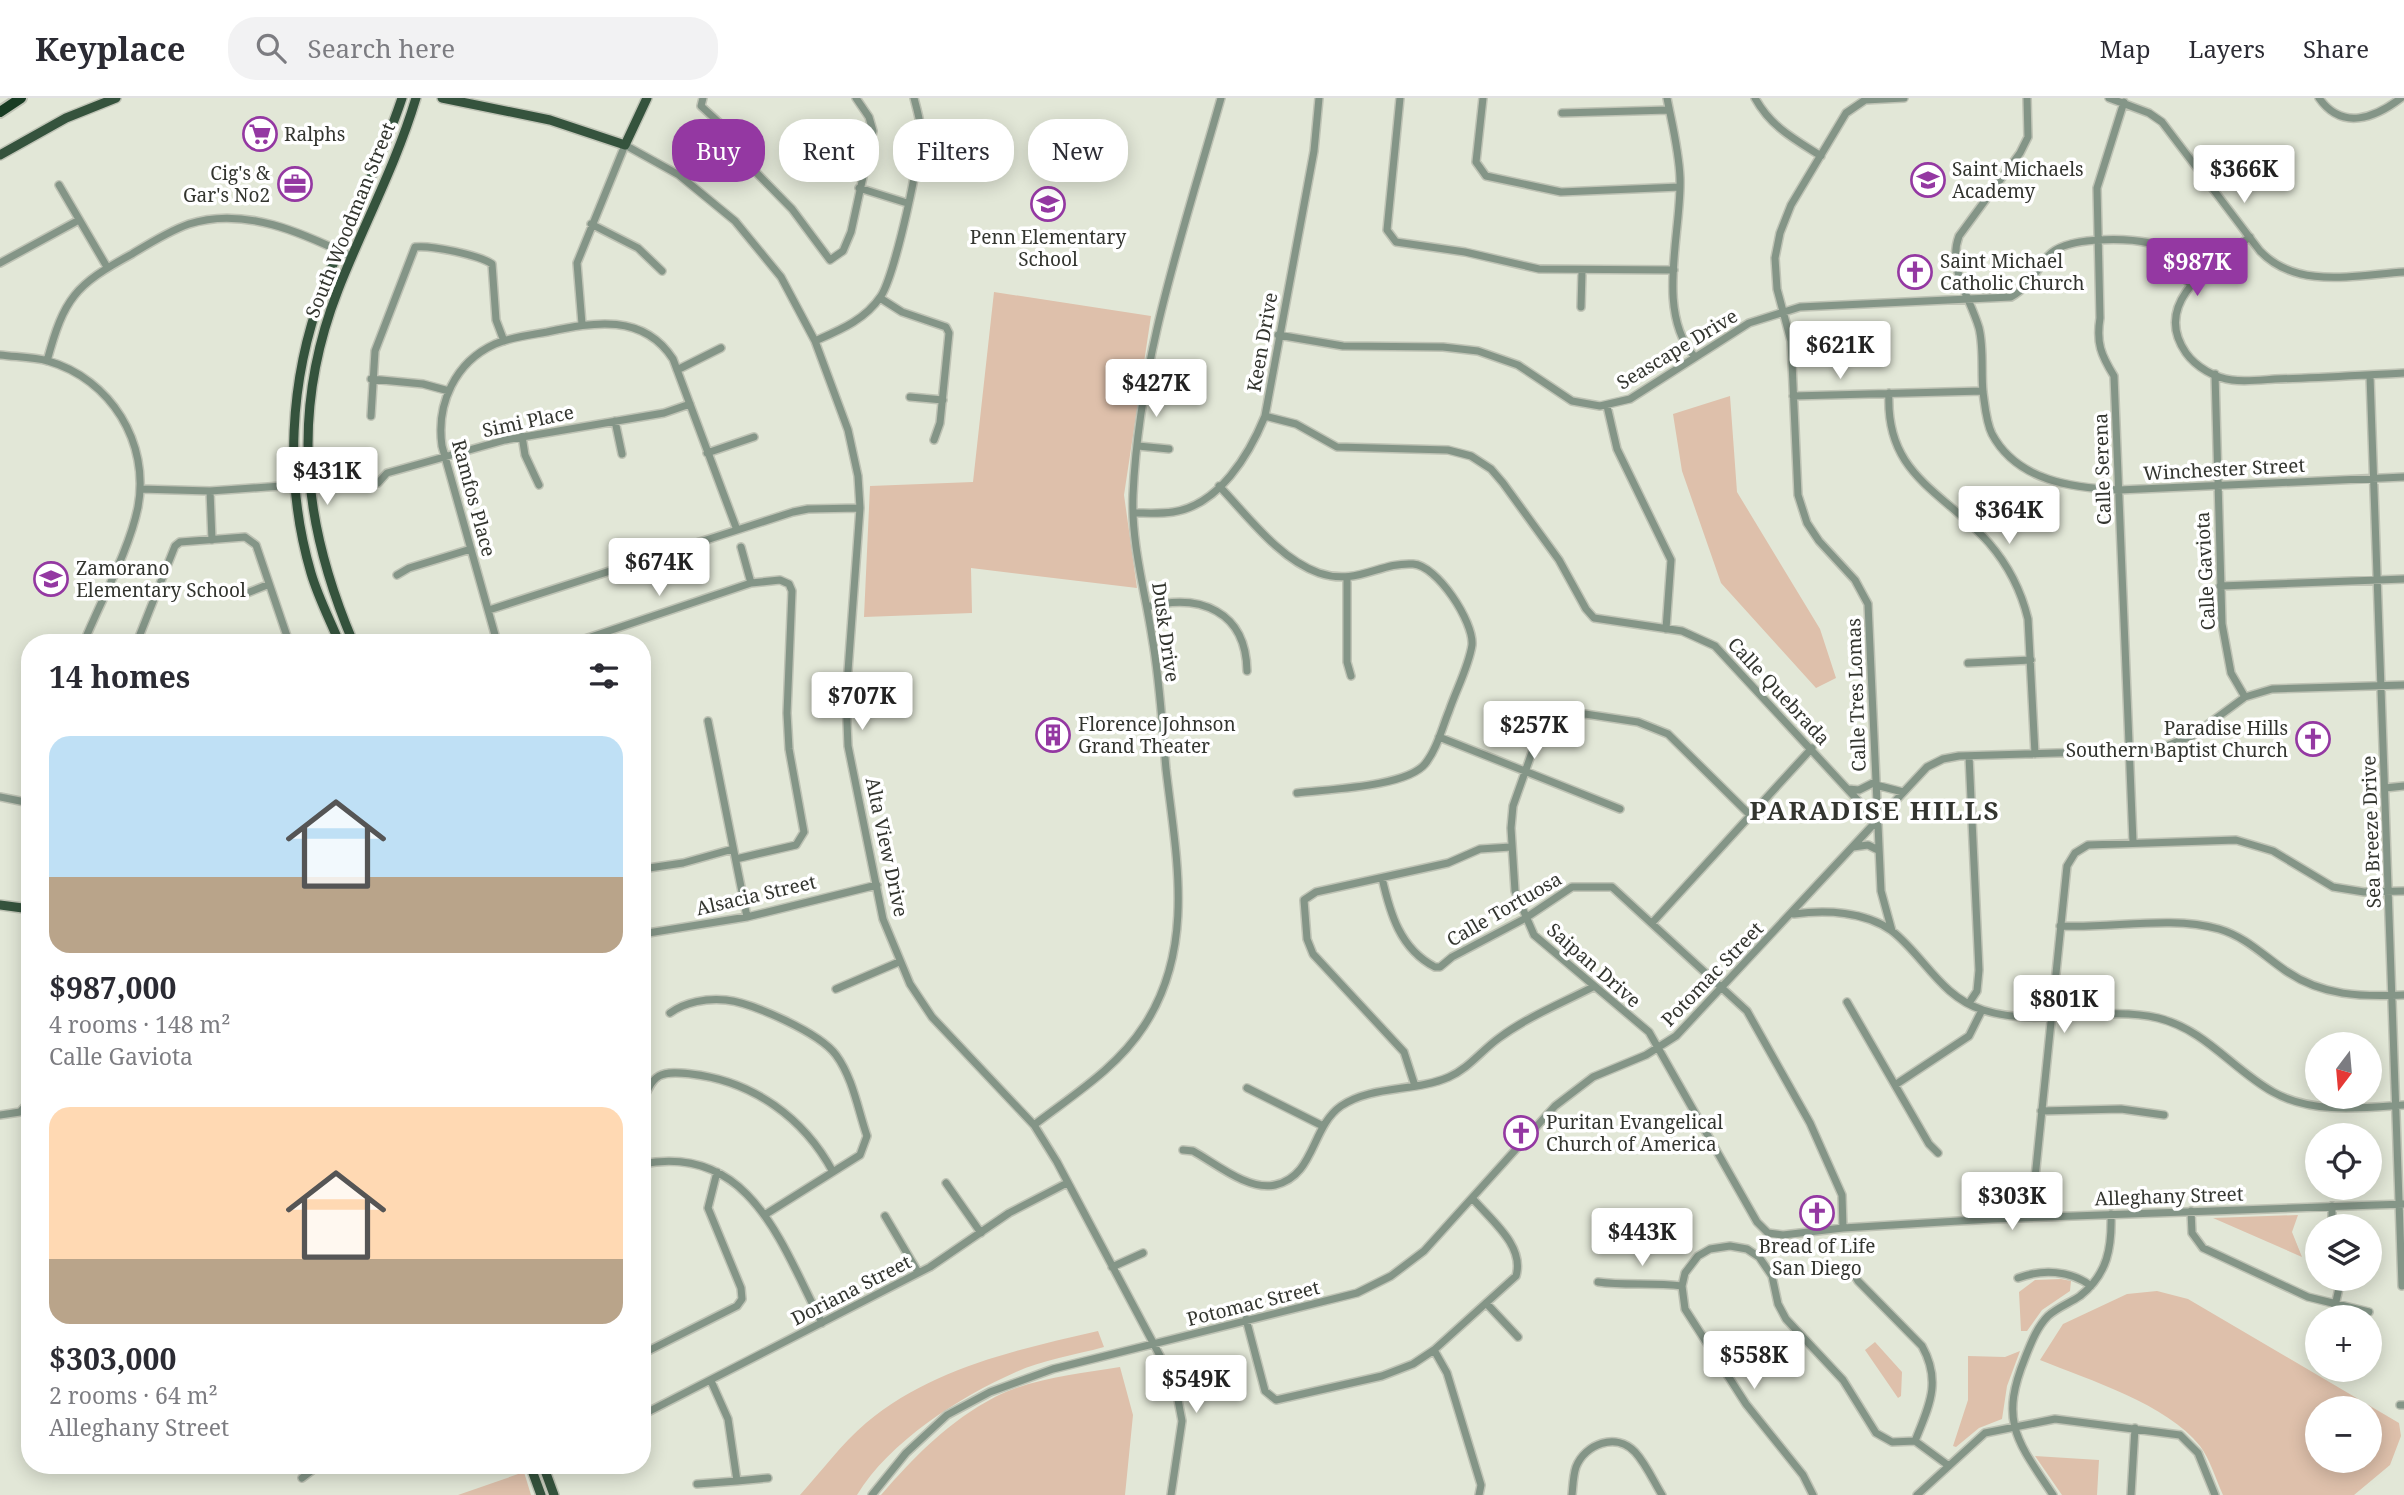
<!DOCTYPE html>
<meta charset="utf-8">
<style>
body{margin:0;font-family:"Noto Serif",serif;background:#f2f2f3;color:#2b2b33;height:100vh;display:flex;flex-direction:column;font-size:26px;white-space:nowrap}
*{box-sizing:border-box;margin:0}
p{font-size:23px;color:#7c7c81}
.icon{flex:none;width:38px;height:38px;fill:none;stroke:currentColor;stroke-width:2;stroke-linecap:round;stroke-linejoin:round}
.map{position:relative;flex:1;overflow:hidden}
.panel{position:absolute;left:21px;top:536px;width:630px;height:840px;display:flex;flex-direction:column;background:#fff;border-radius:28px;box-shadow:0 4px 18px #0003}
.panel>*{flex:none}
.top-card{position:absolute;left:672px;top:21px;width:665px;height:63px;display:flex;gap:14px}
.needle{width:46px;rotate:196deg}
.fabs{position:absolute;left:2305px;top:934px;display:grid;gap:14px}
.fabs a{display:grid;place-items:center;width:77px;height:77px;border-radius:50%;background:#fff;box-shadow:0 4px 18px #0003;font-size:35px}
.price{position:absolute;translate:-50% -60px;padding:0 16px;border-radius:7px;background:#fff;color:#222;font-size:23px;line-height:46px;filter:drop-shadow(0 2px 4px #0008)}
.price::after{content:'';position:absolute;left:50%;top:42px;width:21px;height:16px;margin-left:-10px;background:inherit;clip-path:polygon(0 0,100% 0,50% 100%)}
.price.selected{background:#9438a2;color:#fff}
ul{padding:0;list-style:none}
li{display:grid;align-content:center;gap:14px;height:371px;padding:0 28px}
li span{display:grid;place-items:center;height:217px;border-radius:21px;color:#555}
li>.icon{margin-inline-start:auto}
span .icon{width:126px;height:126px;fill:#fffc;stroke-width:1}
li b{font-size:30px}
h2{display:flex;justify-content:space-between;align-items:center;height:84px;padding:0 28px;font-size:30px}
.chip{padding:0 24px;border-radius:28px;background:#fff;box-shadow:0 4px 18px #0003;font-size:24px;line-height:63px}
.chip.selected{background:#9438a2;color:#fff}
header{display:flex;align-items:center;gap:42px;box-sizing:border-box;height:98px;padding:0 35px;background:#fff;border-bottom:2px solid #e1e1e2}
header strong{font-size:33px}
nav{display:flex;gap:38px;margin-inline-start:auto;font-size:24px}
.search{width:490px;height:63px;background:#f2f2f3;display:flex;align-items:center;gap:18px;box-sizing:border-box;padding:0 24px;border-radius:28px;color:#7c7c81;font-size:26px}
.map>svg:first-child{display:block}
</style>
<header>
<strong>Keyplace</strong>
<div class="search"><svg class="icon" aria-label="search" viewBox="0 0 24 24"><circle cx="10" cy="10" r="6"/><path d="M15 15l6 6"/></svg>Search here</div>
<nav><a>Map</a><a>Layers</a><a>Share</a></nav>
</header>
<div class="map">
<svg width="2404" height="1397" viewBox="0 0 2404 1397">
<rect width="100%" height="100%" fill="#e2e7d7"/>
<path fill="#dec0ab" fill-rule="evenodd" d="M 994,194 L 1151,218 L 1124,397 L 1137,490 L 971,470 L 972,515 L 864,519 L 870,388 L 973,384 Z
M 1730,298 L 1737,394 L 1820,531 L 1836,580 L 1816,590 L 1721,485 L 1682,373 L 1673,316 Z
M 2298,1117 L 2292,1134 L 2302,1159 L 2213,1120 Z
M 2061,1181 L 2071,1183 L 2070,1193 L 2042,1212 L 2027,1233 L 2021,1233 L 2019,1194 L 2035,1182 Z
M 2157,1193 L 2188,1201 L 2399,1325 L 2401,1338 L 2390,1367 L 2354,1397 L 2223,1397 C 2216,1382 2210,1361 2200,1348 C 2167,1306 2089,1282 2040,1262 L 2063,1226 L 2127,1196 ZM 2317,1311 L 2370,1311 L 2370,1363 L 2317,1363 Z
M 1098,1233 L 1104,1249 C 1075,1257 1042,1262 1016,1274 C 959,1299 889,1344 857,1397 L 800,1397 C 821,1374 842,1345 866,1325 C 932,1270 1016,1252 1098,1233 Z
M 1875,1244 L 1902,1274 L 1901,1298 L 1898,1300 L 1865,1252 Z
M 2020,1253 L 2007,1288 L 2002,1321 L 1979,1330 L 1956,1349 L 1953,1348 L 1968,1302 L 1968,1258 L 2005,1259 Z
M 1120,1269 L 1133,1317 L 1125,1397 L 881,1397 C 914,1359 949,1323 995,1299 C 1032,1280 1079,1276 1120,1269 Z
M 2035,1358 L 2099,1362 L 2097,1397 L 2062,1397 Z
M 524,1374 L 531,1397 L 458,1397 Z"/>
<g fill="none" stroke-linecap="round" stroke-linejoin="round">
<g stroke="#bfc3b5" stroke-width="10">
<path id="minor" d="M 703,0 L 701,8 L 725,30 L 739,57 L 792,111 L 830,162 L 843,153 L 851,134 L 873,33 L 869,19 L 856,0
M 1400,0 L 1387,132 L 1396,144 L 1465,154 L 1539,171 L 1674,172
M 1483,0 L 1476,64 L 1486,78 L 1561,94 L 1680,89
M 1667,0 C 1672,26 1679,53 1680,80 C 1682,133 1655,213 1694,258
M 1755,0 C 1771,29 1794,41 1821,58
M 2027,0 L 2028,39 L 2020,55 L 1959,138 C 1947,170 1970,199 1979,230 C 1984,250 1981,274 1983,294 C 1985,308 1986,324 1992,336 C 2017,383 2073,390 2119,392 L 2404,379
M 2109,0 L 2149,15 L 2162,24 L 2260,153 C 2297,192 2356,177 2404,174
M 2319,0 C 2342,33 2375,20 2401,0
M 2124,4 L 2097,90 L 2100,220 C 2096,245 2101,257 2114,278 L 2133,744
M 1562,15 L 1669,12
M 59,87 L 107,169
M 859,90 L 907,105
M 591,126 L 638,150 L 662,173
M 2250,139 C 2214,166 2150,203 2186,255 C 2196,269 2215,280 2232,282 C 2245,284 2261,282 2275,281 C 2318,280 2361,277 2404,275
M 0,165 L 79,122
M 880,200 L 902,214 L 946,229 L 949,235 L 940,325 L 934,342
M 1581,209 L 1582,174
M 582,226 L 577,165 L 625,47 L 679,77 L 735,123 L 781,179 L 815,243 L 848,332 L 858,378 L 860,410 L 846,600 L 848,648 L 883,821 L 910,886 L 932,919 L 1034,1027 L 1057,1064 L 1175,1286 L 1182,1323 L 1171,1397
M 1278,237 L 1343,248 L 1443,249 L 1478,253 L 1518,267 L 1572,303 L 1600,308 L 1630,301 L 1749,225 L 1800,209 L 2011,199 C 2028,190 2037,172 2048,158 C 2065,138 2126,140 2150,145 L 2190,186
M 815,243 C 840,232 865,222 881,198 C 895,176 923,53 920,26 C 919,18 916,8 914,0
M 0,257 C 15,259 33,259 48,263 C 111,281 150,345 138,409 C 129,453 101,502 84,544
M 47,263 C 64,200 75,187 132,156 C 150,145 169,133 189,126 C 244,108 303,135 352,159
M 677,272 L 721,250
M 2215,276 L 2222,526 L 2231,575 L 2245,599
M 2370,278 L 2402,1188
M 371,281 L 423,286 L 449,293
M 1889,295 C 1885,377 1942,392 1989,445 C 2008,467 2021,492 2028,521 L 2035,656
M 1793,298 L 1983,293
M 910,299 L 943,302
M 1607,308 L 1617,351 L 1671,462 L 1666,531
M 371,318 L 375,253 L 415,149 C 431,147 479,157 492,166 L 496,222 L 504,243
M 1265,318 L 1296,326 L 1337,349 L 1448,352 L 1471,358 L 1491,371 L 1503,385 L 1559,462 L 1586,511 L 1594,520 L 1682,533 L 1715,548 L 1876,722
M 615,323 L 622,356
M 522,338 L 525,357 L 539,387
M 1138,348 L 1169,351
M 707,355 L 754,339
M 378,385 L 387,375 L 505,342 L 664,315 L 690,306
M 1219,388 C 1248,418 1279,461 1319,475 C 1357,488 1379,464 1413,466 C 1437,467 1474,524 1472,547 C 1469,568 1456,592 1449,613 C 1442,630 1437,651 1425,666 C 1406,689 1328,691 1297,695
M 140,391 L 210,393 L 309,386
M 210,393 L 212,442
M 1134,415 C 1146,415 1160,416 1173,414 C 1219,407 1249,357 1265,318 L 1314,53 L 1319,0
M 741,449 L 751,485
M 397,477 L 409,470 L 471,451
M 1347,479 L 1347,564 L 1351,578
M 2220,488 L 2404,481
M 242,497 L 267,487
M 1147,509 C 1200,495 1246,513 1247,573
M 489,512 L 793,414 L 808,411 L 860,410
M 137,544 L 175,448 L 180,444 L 245,439 L 256,447 L 289,544
M 497,544 L 442,348 C 436,306 455,264 495,246 C 511,239 530,237 547,234 C 594,224 643,215 673,261 L 737,432
M 576,544 L 751,485 L 780,482 L 789,486 L 792,493 L 787,615 L 789,651 L 804,734 L 796,747 L 736,761
M 1968,565 L 2031,562
M 708,623 L 747,819
M 1439,639 L 1620,711
M 1969,658 L 1979,872 L 1977,893 L 1969,905
M 1876,687 L 1903,694
M 2385,690 L 2404,688
M 1848,691 L 1859,692 L 1875,684
M 0,699 L 30,705
M 25,704 L 30,690
M 1751,718 L 1668,636 L 1638,624 L 1585,616 L 1556,623 L 1536,643 L 1513,708 L 1511,730 L 1515,793 L 1534,837 L 1649,934 L 1757,1124 L 1768,1135 L 1783,1137 L 1843,1130 L 1992,1121 L 2404,1106
M 1853,749 L 1868,747 L 1878,752
M 642,771 L 683,765 L 733,751
M 1382,780 C 1390,815 1400,851 1435,869 L 1440,869 L 1452,859 L 1524,821 L 1572,789 L 1612,789 L 1747,913 L 1810,1025 L 1842,1097 L 1843,1130
M 1794,816 C 1825,812 1865,813 1892,833 C 1924,858 1941,899 1983,912 C 2040,930 2101,907 2158,920 C 2206,932 2232,971 2273,994 C 2312,1016 2362,1010 2404,1007
M 1652,825 L 1812,650
M 2060,828 C 2111,831 2169,817 2219,831 C 2246,839 2264,858 2286,873 C 2322,898 2362,899 2404,897
M 1892,833 L 1881,793 L 1868,506 L 1855,482 L 1819,443 L 1807,425 L 1798,397 L 1791,243 L 1777,191 L 1775,160 L 1780,135 L 1791,107 L 1846,15 L 1865,2 L 1904,0
M 642,836 L 747,819 L 877,787
M 836,891 L 899,864
M 1847,904 L 1929,1046 L 1938,1055
M 670,915 C 685,904 707,900 726,902 C 753,905 820,935 836,957 C 853,980 858,1012 867,1038 L 860,1057 L 766,1116
M 1895,987 L 1969,938 L 1982,912
M 1415,988 L 1404,954 L 1313,856 L 1307,841 L 1304,802 L 1316,794 L 1448,765 L 1480,751 L 1511,749
M 1247,990 L 1323,1028
M 642,1005 C 646,996 650,983 659,978 C 668,973 682,975 691,976 C 753,983 804,1020 833,1074
M 2041,1013 L 2121,1011 L 2164,1017
M 0,1017 L 20,1014 L 27,1006 L 30,992
M 1034,1027 C 1073,997 1117,970 1144,928 C 1196,849 1176,758 1166,671 C 1162,627 1160,583 1152,539 C 1145,493 1131,445 1133,397 C 1139,260 1184,131 1221,0
M 1183,1052 L 1193,1053 C 1215,1065 1248,1093 1275,1087 C 1315,1078 1311,1029 1341,1008 C 1372,987 1415,994 1449,979 C 1469,970 1481,953 1499,940 C 1527,919 1562,905 1593,889
M 642,1066 C 751,1045 782,1148 822,1225
M 946,1085 L 981,1135
M 2191,1113 L 2192,1135 L 2203,1150 L 2308,1199 L 2369,1214
M 885,1118 L 918,1174
M 2031,1119 L 2067,768 L 2075,755 L 2088,747 L 2236,742 L 2273,753 L 2333,789 L 2364,794 L 2404,793
M 2332,1129 L 2332,1108
M 1112,1169 L 1143,1155
M 1851,1171 L 1858,1183 L 1922,1248 C 1942,1284 1929,1308 1915,1343
M 2018,1180 C 2042,1171 2070,1172 2091,1188
M 1598,1184 C 1625,1188 1652,1184 1682,1188
M 1486,1205 L 1518,1239
M 2335,1208 L 2341,1181
M 1246,1221 L 1265,1293 L 1276,1302 L 1382,1278 L 1413,1266 L 1434,1252 L 1516,1178 C 1525,1148 1491,1122 1473,1101
M 1434,1252 L 1447,1275 L 1481,1387 L 1479,1397
M 642,1256 L 737,1208 L 742,1201 L 741,1190 L 708,1110 L 717,1074
M 2400,1307 L 2404,1307
M 642,1317 L 930,1169 L 1009,1115 L 1067,1085
M 302,1380 L 319,1367
M 737,1383 L 768,1380
M 697,1386 L 737,1383 L 728,1321 L 711,1283
M 872,1397 L 906,1355 L 947,1317 L 990,1294 L 1053,1271 L 1357,1195 L 1391,1178 L 1424,1153 L 1555,1008 L 1593,979 L 1646,957 L 1676,938 L 1927,669 L 1943,661 L 1959,658 L 2156,652 L 2192,638 L 2245,599 L 2272,591 L 2404,587
M 1572,1397 C 1573,1388 1573,1378 1576,1369 C 1585,1346 1616,1334 1635,1354 C 1646,1366 1654,1384 1662,1397
M 1813,1397 L 1803,1377 L 1746,1306 L 1685,1211 L 1682,1188 L 1685,1175 L 1698,1158 L 1710,1151 L 1730,1148 L 1747,1151 L 1759,1159 L 1772,1178 L 1778,1206 L 1786,1221 L 1843,1282 L 1876,1335 L 1892,1344 L 1915,1343 L 1949,1368
M 1917,1397 L 1985,1335 L 2055,1321 L 2180,1337 L 2198,1355 L 2215,1397
M 2053,1397 C 2017,1343 1999,1324 2025,1260 C 2031,1245 2037,1229 2048,1218 C 2058,1209 2070,1205 2080,1198 C 2108,1176 2112,1149 2111,1116
M 2131,1397 L 2135,1330"/>
</g>
<g stroke="#bfc3b5" stroke-width="12">
<path id="major" d="M 442,0 L 550,22 L 625,47 L 647,0
M 0,57 L 66,20 L 116,0
M 339,544 C 330,522 318,499 311,475 C 284,383 289,282 323,192 C 347,127 380,67 402,0
M 353,544 C 303,426 290,315 338,192 C 363,128 396,67 416,0
M 0,807 L 30,811
M 530,1367 L 541,1397
M 543,1367 L 554,1397"/>
</g>
<g stroke="#bfc3b5" stroke-width="14">
<path id="highway" d="M 0,14 L 21,0"/>
</g>
<use href="#minor" stroke="#849587" stroke-width="7"/>
<use href="#major" stroke="#35533d" stroke-width="9"/>
<use href="#highway" stroke="#183c23" stroke-width="10"/>
</g>
<defs>
<g id="supermarket-ring" transform="scale(1.75)"><circle r="9.5" fill="#fff" stroke="#9438a2" stroke-width="1.5"/><path d="M-6-5.5h2.5l.6 2H6L4.5 2H-2.5L-4.4-4H-6ZM-1.5 3.2a1.3 1.3 0 1 0 .1 0ZM3 3.2a1.3 1.3 0 1 0 .1 0Z" fill="#9438a2"/></g>
<g id="school-ring" transform="scale(1.75)"><circle r="9.5" fill="#fff" stroke="#9438a2" stroke-width="1.5"/><path d="M0-5L7-2L0 1L-7-2ZM-4 1L0 2.5L4 1V4Q0 6-4 4Z" fill="#9438a2"/></g>
<g id="office-ring" transform="scale(1.75)"><circle r="9.5" fill="#fff" stroke="#9438a2" stroke-width="1.5"/><path d="M-6-3h4V-5.5h4V-3h4V5H-6ZM-1-4.5V-3h2v-1.5ZM-6 0V1H6V0Z" fill="#9438a2"/></g>
<g id="church-ring" transform="scale(1.75)"><circle r="9.5" fill="#fff" stroke="#9438a2" stroke-width="1.5"/><path d="M-1.2-6h2.4v3.5h3.3v2.4h-3.3V6h-2.4V-.1h-3.3v-2.4h3.3Z" fill="#9438a2"/></g>
<g id="building-ring" transform="scale(1.75)"><circle r="9.5" fill="#fff" stroke="#9438a2" stroke-width="1.5"/><path d="M-4-6H4V6H1V3H-1V6H-4ZM-2.5-4.3h1.7v1.8h-1.7ZM.8-4.3h1.7v1.8H.8ZM-2.5-1h1.7V.8h-1.7ZM.8-1h1.7V.8H.8Z" fill="#9438a2"/></g>
</defs>
<g fill-rule="evenodd">
<use href="#supermarket-ring" x="260" y="36"/>
<use href="#school-ring" x="1928" y="82"/>
<use href="#office-ring" x="295" y="86"/>
<use href="#school-ring" x="1048" y="106"/>
<use href="#church-ring" x="1915" y="174"/>
<use href="#school-ring" x="51" y="481"/>
<use href="#building-ring" x="1053" y="637"/>
<use href="#church-ring" x="2313" y="641"/>
<use href="#church-ring" x="1521" y="1035"/>
<use href="#church-ring" x="1817" y="1115"/>
</g>
<g text-anchor="middle" stroke-width="7" stroke-linejoin="round" paint-order="stroke">
<g font-size="19" fill="#33352f" stroke="#fff" text-anchor="start">
<text x="284" y="43">Ralphs</text>
<text x="1952" y="78">Saint Michaels<tspan x="1952" dy="22">Academy</tspan></text>
<text x="270" y="82" text-anchor="end">Cig's &amp;<tspan x="270" dy="22">Gar's No2</tspan></text>
<text x="1048" y="146" text-anchor="middle">Penn Elementary<tspan x="1048" dy="22">School</tspan></text>
<text x="1940" y="170">Saint Michael<tspan x="1940" dy="22">Catholic Church</tspan></text>
<text x="76" y="477">Zamorano<tspan x="76" dy="22">Elementary School</tspan></text>
<text x="1078" y="633">Florence Johnson<tspan x="1078" dy="22">Grand Theater</tspan></text>
<text x="2288" y="637" text-anchor="end">Paradise Hills<tspan x="2288" dy="22">Southern Baptist Church</tspan></text>
<text x="1546" y="1031">Puritan Evangelical<tspan x="1546" dy="22">Church of America</tspan></text>
<text x="1817" y="1155" text-anchor="middle">Bread of Life<tspan x="1817" dy="22">San Diego</tspan></text>
</g>
<g font-size="19" fill="#33352f" stroke="#fff">
<text transform="translate(350 122) rotate(-68)" y="7">South Woodman Street</text>
<text transform="translate(1262 244) rotate(-80)" y="7">Keen Drive</text>
<text transform="translate(1677 251) rotate(-31)" y="7">Seascape Drive</text>
<text transform="translate(528 323) rotate(-12)" y="7">Simi Place</text>
<text transform="translate(2102 371) rotate(-92)" y="7">Calle Serena</text>
<text transform="translate(2224 371) rotate(-3)" y="7">Winchester Street</text>
<text transform="translate(474 400) rotate(75)" y="7">Ramfos Place</text>
<text transform="translate(2205 473) rotate(-93)" y="7">Calle Gaviota</text>
<text transform="translate(1166 534) rotate(82)" y="7">Dusk Drive</text>
<text transform="translate(1779 593) rotate(47)" y="7">Calle Quebrada</text>
<text transform="translate(1856 597) rotate(-92)" y="7">Calle Tres Lomas</text>
<text transform="translate(2371 734) rotate(-92)" y="7">Sea Breeze Drive</text>
<text transform="translate(887 749) rotate(78)" y="7">Alta View Drive</text>
<text transform="translate(756 797) rotate(-13)" y="7">Alsacia Street</text>
<text transform="translate(1504 811) rotate(-30)" y="7">Calle Tortuosa</text>
<text transform="translate(1594 867) rotate(41)" y="7">Saipan Drive</text>
<text transform="translate(1712 876) rotate(-46)" y="7">Potomac Street</text>
<text transform="translate(2169 1098) rotate(-2)" y="7">Alleghany Street</text>
<text transform="translate(851 1192) rotate(-27)" y="7">Doriana Street</text>
<text transform="translate(1253 1205) rotate(-14)" y="7">Potomac Street</text>
</g>
<g font-size="26" font-weight="bold" letter-spacing="2" fill="#33352f" stroke="#fff">
<text x="1875" y="722">PARADISE HILLS</text>
</g>
</g>
</svg>
<div class="fabs">
<a><svg class="needle" viewBox="-14 -14 28 28"><path d="M0-13l5 13h-10z" fill="#e53935"/><path d="M0 13l5-13h-10z" fill="#7c7c81"/></svg></a>
<a><svg class="icon" aria-label="locate" viewBox="0 0 24 24"><circle cx="12" cy="12" r="6"/><path d="M12 2v4M12 18v4M2 12h4M18 12h4"/></svg></a>
<a><svg class="icon" aria-label="layers" viewBox="0 0 24 24"><path d="M12 4l9 5-9 5-9-5zM3 14l9 5 9-5"/></svg></a>
<a>+</a>
<a>−</a>
</div>
<b class="price" style="left:2244px;top:107px">$366K</b>
<b class="price selected" style="left:2197px;top:200px">$987K</b>
<b class="price" style="left:1840px;top:283px">$621K</b>
<b class="price" style="left:1156px;top:321px">$427K</b>
<b class="price" style="left:327px;top:409px">$431K</b>
<b class="price" style="left:2009px;top:448px">$364K</b>
<b class="price" style="left:659px;top:500px">$674K</b>
<b class="price" style="left:862px;top:634px">$707K</b>
<b class="price" style="left:1534px;top:663px">$257K</b>
<b class="price" style="left:2064px;top:937px">$801K</b>
<b class="price" style="left:2012px;top:1134px">$303K</b>
<b class="price" style="left:1642px;top:1170px">$443K</b>
<b class="price" style="left:1754px;top:1293px">$558K</b>
<b class="price" style="left:1196px;top:1317px">$549K</b>
<div class="top-card">
<a class="chip selected">Buy</a>
<a class="chip">Rent</a>
<a class="chip">Filters</a>
<a class="chip">New</a>
</div>
<section class="panel">
<h2>14 homes<svg class="icon" aria-label="filters" viewBox="0 0 24 24"><path d="M4 7h16M4 17h16"/><circle cx="9" cy="7" r="2"/><circle cx="15" cy="17" r="2"/></svg></h2>
<ul>
<li><span style="background:linear-gradient(#bfe0f5 65%,#b9a48a 0)"><svg class="icon" aria-label="home" viewBox="0 0 24 24"><path d="M3 11l9-7 9 7M6 9v11h12V9"/></svg></span><div><b>$987,000</b><p>4 rooms · 148 m²</p><p>Calle Gaviota</p></div></li>
<li><span style="background:linear-gradient(#ffd9b3 70%,#b9a48a 0)"><svg class="icon" aria-label="home" viewBox="0 0 24 24"><path d="M3 11l9-7 9 7M6 9v11h12V9"/></svg></span><div><b>$303,000</b><p>2 rooms · 64 m²</p><p>Alleghany Street</p></div></li>
</ul>
</section>
</div>
